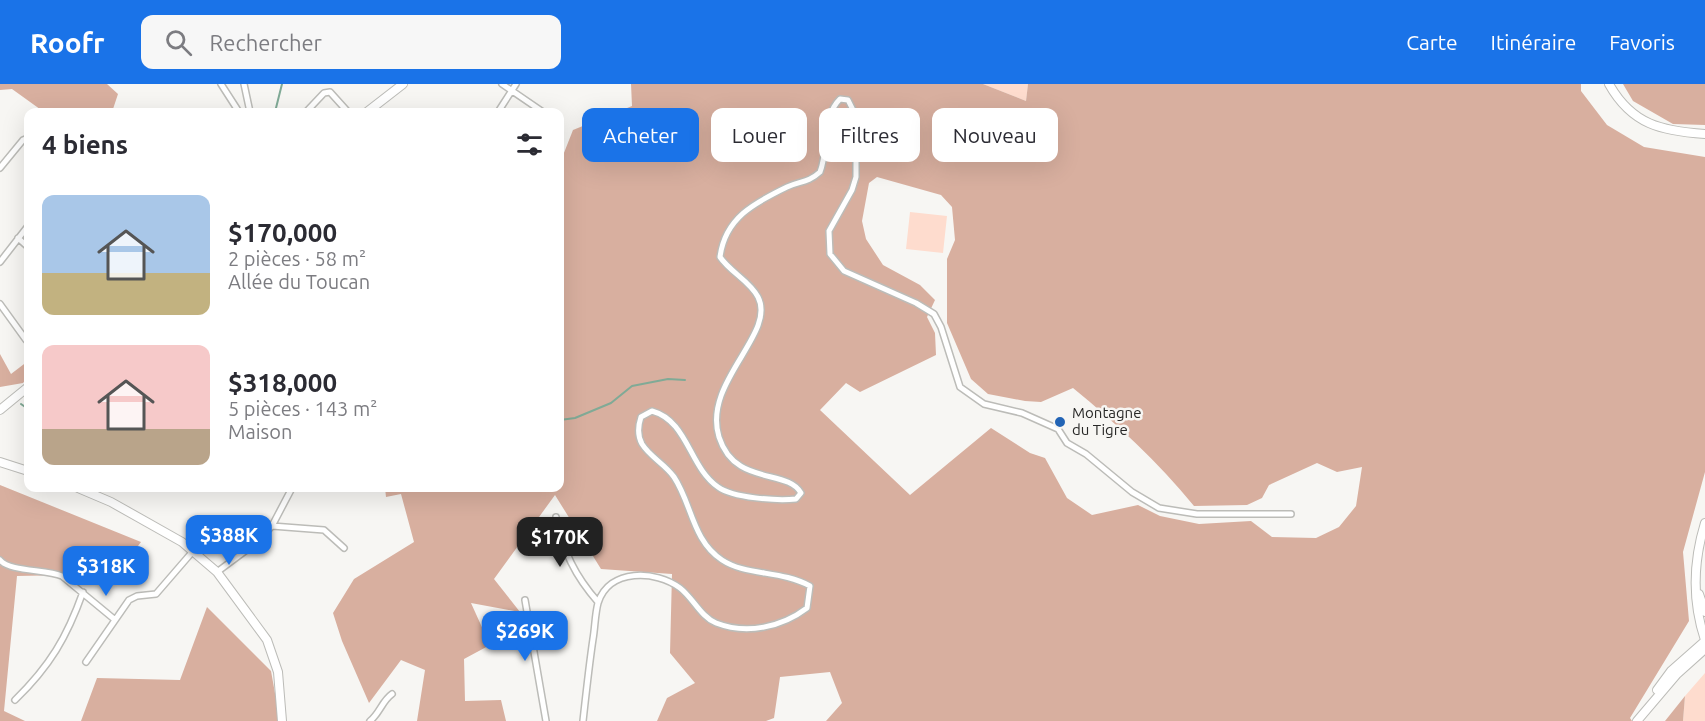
<!DOCTYPE html>
<html lang="fr">
<meta charset="utf-8">
<style>
body{margin:0;font-family:Ubuntu,sans-serif;background:#f7f7f7;color:#2b2b33;height:100vh;display:flex;flex-direction:column;font-size:22px;white-space:nowrap}
*{box-sizing:border-box;margin:0}
p{font-size:20px;color:#7c7c81}
.icon{flex:none;width:33px;height:33px;fill:none;stroke:currentColor;stroke-width:2;stroke-linecap:round;stroke-linejoin:round}
.map{position:relative;flex:1;overflow:hidden}
.side{position:absolute;left:24px;top:24px;width:540px;height:384px;display:flex;flex-direction:column;background:#fff;border-radius:12px;box-shadow:0 6px 24px #0002}
.side>*{flex:none}
.hud{position:absolute;left:582px;top:24px;width:570px;height:54px;display:flex;gap:12px}
.price{position:absolute;translate:-50% -51px;padding:0 14px;border-radius:12px;background:#1a73e8;color:#fff;font-size:20px;line-height:39px;filter:drop-shadow(0 2px 3px #0008)}
.price::after{content:'';position:absolute;left:50%;top:36px;width:18px;height:14px;margin-left:-9px;background:inherit;clip-path:polygon(0 0,100% 0,50% 100%)}
.price.current{background:#222;color:#fff}
ul{padding:0;list-style:none}
li{display:flex;align-items:center;gap:18px;height:150px;padding:0 18px}
li span{display:grid;place-items:center;flex:none;width:168px;height:120px;border-radius:12px;color:#555}
li>.icon{margin-inline-start:auto}
span .icon{width:72px;height:72px;fill:#fffc;stroke-width:1}
li b{font-size:26px}
h2{display:flex;justify-content:space-between;align-items:center;height:72px;padding:0 18px;font-size:26px}
.pill{padding:0 21px;border-radius:12px;background:#fff;box-shadow:0 6px 24px #0002;font-size:21px;line-height:54px}
.pill.current{background:#1a73e8;color:#fff}
header{display:flex;align-items:center;gap:36px;box-sizing:border-box;height:84px;padding:0 30px;background:#1a73e8;color:#fff}
header strong{font-size:28px}
nav{display:flex;gap:33px;margin-inline-start:auto;font-size:21px}
.search{width:420px;height:54px;background:#f7f7f7;display:flex;align-items:center;gap:15px;box-sizing:border-box;padding:0 21px;border-radius:12px;color:#7c7c81;font-size:22px}
.map>svg:first-child{display:block}
</style>
<header>
<strong>Roofr</strong>
<div class="search"><svg class="icon" aria-label="search" viewBox="0 0 24 24"><circle cx="10" cy="10" r="6"/><path d="M15 15l6 6"/></svg>Rechercher</div>
<nav><a>Carte</a><a>Itinéraire</a><a>Favoris</a></nav>
</header>
<div class="map">
<svg width="1705" height="637" viewBox="0 0 1705 637">
<rect width="100%" height="100%" fill="#f7f6f3"/>
<path fill="#fedcce" d="M 983,0 L 1028,0 L 1026,17 Z
M 910,128 L 947,132 L 943,169 L 906,165 Z
M 1705,589 L 1705,637 L 1683,637 L 1685,612 Z"/>
<path fill="#d8af9f" fill-rule="evenodd" d="M 0,0 L 107,0 L 118,10 L 112,28 L 44,28 L 12,5 L 0,6 Z
M 631,0 L 983,0 L 1026,17 L 1028,0 L 1581,0 L 1581,7 L 1607,41 L 1644,63 L 1705,73 L 1705,388 L 1683,468 L 1689,537 L 1630,634 L 1632,637 L 826,637 L 842,619 L 830,588 L 780,593 L 774,634 L 766,637 L 657,637 L 667,614 L 695,599 L 670,569 L 672,490 L 601,485 L 555,411 L 494,495 L 520,528 L 471,519 L 490,561 L 464,575 L 465,617 L 501,616 L 506,637 L 417,637 L 425,586 L 401,576 L 369,619 L 342,557 L 333,529 L 354,495 L 414,458 L 401,410 L 386,413 L 385,404 L 560,404 L 560,79 L 573,46 L 632,22 ZM 877,93 L 941,111 L 952,123 L 955,156 L 947,175 L 947,239 L 971,295 L 988,310 L 1025,317 L 1041,318 L 1073,304 C 1117,340 1158,378 1194,422 L 1247,421 L 1262,414 L 1269,401 L 1317,379 L 1337,388 L 1362,383 L 1356,422 L 1339,443 L 1316,454 L 1272,453 L 1251,437 L 1199,440 L 1160,432 L 1138,421 L 1092,431 L 1067,414 L 1045,374 L 1030,369 L 991,344 L 910,411 L 820,326 L 846,299 L 860,308 L 936,271 L 935,249 L 927,233 L 935,216 L 920,201 L 883,181 L 866,155 L 862,137 L 869,99 Z
M 1623,0 L 1705,0 L 1705,41 L 1673,40 L 1633,17 Z
M 0,270 L 11,290 L 28,277 L 28,293 L 23,299 L 0,303 Z
M 0,401 L 141,458 L 117,490 L 17,492 L 4,627 L 25,637 L 0,637 Z
M 207,523 L 271,587 L 280,637 L 81,637 L 97,594 L 180,596 Z
M 1685,612 L 1683,637 L 1665,637 Z"/>
<g fill="none" stroke-linecap="round" stroke-linejoin="round">
<path stroke="#80aa96" stroke-width="2" d="M 275,28 L 282,0
M 21,320 L 28,325
M 560,336 L 575,334 L 611,319 L 632,302 L 668,295 L 685,296"/>
<g stroke="#bcbcb8" stroke-width="8">
<path id="street" d="M 221,0 L 239,28
M 244,0 L 250,28
M 502,0 L 543,28
M 306,28 L 324,9 L 330,8 L 348,28
M 498,28 L 516,0
M 0,84 L 23,56 L 28,54
M 18,154 L 28,163
M 0,178 L 28,142
M 0,220 L 26,256 L 28,254
M 556,433 C 563,467 575,492 598,518
M 272,442 L 292,404
M 0,476 C 10,488 46,485 62,492 L 114,535
M 217,488 L 256,459 L 272,442 L 324,446 L 344,464
M 525,516 L 546,637
M 86,578 L 129,516 L 137,512 L 156,510 L 194,466
M 15,616 C 50,582 67,553 83,508
M 370,637 C 380,629 382,617 392,610
M 583,637 C 586,610 589,582 593,555 C 595,544 595,530 598,519 C 609,484 656,486 680,504 C 693,514 701,533 716,539 C 747,551 782,543 807,524 L 810,502 C 781,486 746,492 722,476 C 692,456 692,420 674,393 C 665,380 650,373 642,360 C 637,351 638,342 641,333 L 652,327 C 688,337 689,383 718,403 C 733,414 777,417 796,415 L 801,409 C 787,384 735,403 719,353 C 702,298 777,250 758,213 C 750,197 730,188 720,173 C 725,134 754,119 787,103 C 800,97 808,99 820,88 C 829,66 822,32 840,15 L 848,16 L 856,32 L 856,93 L 852,106 L 829,147 L 830,170 L 844,187 L 916,219 L 934,230 L 941,243 L 960,303 L 984,320 L 1022,329 L 1058,345 L 1067,359 L 1086,370 L 1132,408 L 1159,424 L 1197,430 L 1291,430"/>
</g>
<g stroke="#bcbcb8" stroke-width="10">
<path id="secondary" d="M 1609,0 C 1632,41 1662,47 1705,50
M 367,28 L 403,0
M 0,326 L 28,303
M 0,378 L 28,387
M 78,404 L 111,418 L 182,458 L 217,488 L 267,556 L 278,588 L 282,637
M 1705,439 C 1693,478 1692,517 1705,556
M 1699,510 L 1705,528
M 1657,606 L 1671,587 L 1705,557
M 1637,637 L 1677,590 L 1705,565"/>
</g>
<use href="#street" stroke="#fff" stroke-width="5"/>
<use href="#secondary" stroke="#fff" stroke-width="8"/>
</g>
<circle fill="#2364b5" stroke="#f7f6f3" stroke-width="2" cx="1060" cy="338" r="6"/>
<g text-anchor="middle" stroke-width="5" stroke-linejoin="round" paint-order="stroke">
<g font-size="15" fill="#282827" stroke="#f7f6f3" text-anchor="start">
<text x="1072" y="334">Montagne<tspan x="1072" dy="17">du Tigre</tspan></text>
</g>
</g>
</svg>
<b class="price" style="left:229px;top:482px">$388K</b>
<b class="price current" style="left:560px;top:484px">$170K</b>
<b class="price" style="left:106px;top:513px">$318K</b>
<b class="price" style="left:525px;top:578px">$269K</b>
<div class="hud">
<a class="pill current">Acheter</a>
<a class="pill">Louer</a>
<a class="pill">Filtres</a>
<a class="pill">Nouveau</a>
</div>
<section class="side">
<h2>4 biens<svg class="icon" aria-label="filters" viewBox="0 0 24 24"><path d="M4 7h16M4 17h16"/><circle cx="9" cy="7" r="2"/><circle cx="15" cy="17" r="2"/></svg></h2>
<ul>
<li><span style="background:linear-gradient(#a9c7e8 65%,#c2b280 0)"><svg class="icon" aria-label="home" viewBox="0 0 24 24"><path d="M3 11l9-7 9 7M6 9v11h12V9"/></svg></span><div><b>$170,000</b><p>2 pièces · 58 m²</p><p>Allée du Toucan</p></div></li>
<li><span style="background:linear-gradient(#f6c9c9 70%,#b9a48a 0)"><svg class="icon" aria-label="home" viewBox="0 0 24 24"><path d="M3 11l9-7 9 7M6 9v11h12V9"/></svg></span><div><b>$318,000</b><p>5 pièces · 143 m²</p><p>Maison</p></div></li>
</ul>
</section>
</div>
